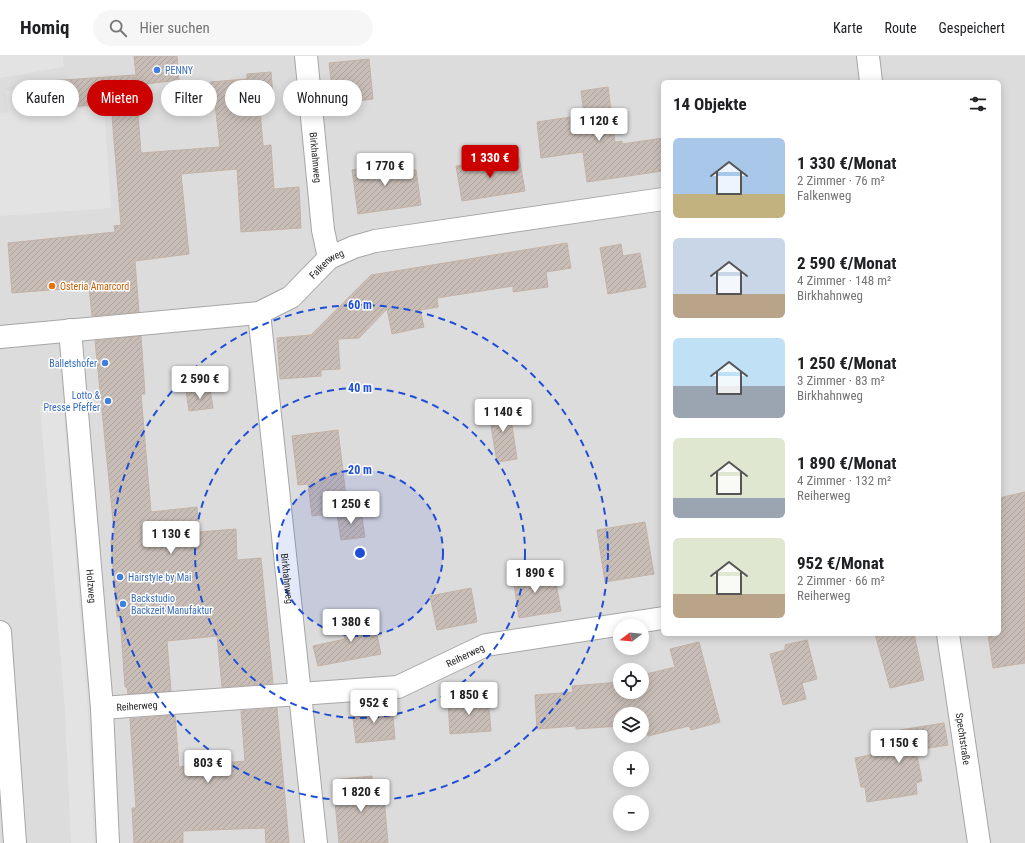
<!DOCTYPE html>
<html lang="de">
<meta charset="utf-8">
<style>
body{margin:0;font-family:"Roboto Condensed",sans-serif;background:#f6f6f6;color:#202124;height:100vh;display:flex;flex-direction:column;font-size:15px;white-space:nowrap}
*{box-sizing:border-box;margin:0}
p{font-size:13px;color:#757577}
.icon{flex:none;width:22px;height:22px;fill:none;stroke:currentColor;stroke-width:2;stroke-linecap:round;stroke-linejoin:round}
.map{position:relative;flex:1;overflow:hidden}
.details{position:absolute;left:661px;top:24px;width:340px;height:556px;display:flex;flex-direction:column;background:#fff;border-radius:6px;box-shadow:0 2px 10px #0003}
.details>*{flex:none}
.top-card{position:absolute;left:12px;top:24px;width:380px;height:36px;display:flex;gap:8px}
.needle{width:26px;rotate:254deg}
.buttons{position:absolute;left:613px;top:563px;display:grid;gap:8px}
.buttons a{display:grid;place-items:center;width:36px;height:36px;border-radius:50%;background:#fff;box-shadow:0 2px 10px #0003;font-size:20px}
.price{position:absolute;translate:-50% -34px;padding:0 9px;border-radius:4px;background:#fff;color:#222;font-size:13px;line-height:26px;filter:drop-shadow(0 1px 2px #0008)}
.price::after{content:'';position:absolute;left:50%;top:24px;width:12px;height:9px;margin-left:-6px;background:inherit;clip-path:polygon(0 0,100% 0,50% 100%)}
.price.selected{background:#cd0000;color:#fff}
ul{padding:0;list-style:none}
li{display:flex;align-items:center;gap:12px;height:100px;padding:0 12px}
li span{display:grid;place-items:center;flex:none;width:112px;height:80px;border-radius:6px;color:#555}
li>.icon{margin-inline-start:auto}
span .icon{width:48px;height:48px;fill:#fffc;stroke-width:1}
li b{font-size:17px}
h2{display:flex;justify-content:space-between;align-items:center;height:48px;padding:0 12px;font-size:17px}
.pill{padding:0 14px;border-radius:18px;background:#fff;box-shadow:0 2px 10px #0003;font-size:14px;line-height:36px}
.pill.selected{background:#cd0000;color:#fff}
header{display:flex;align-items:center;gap:24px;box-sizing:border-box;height:56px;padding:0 20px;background:#fff;border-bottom:1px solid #e0e0e0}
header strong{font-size:19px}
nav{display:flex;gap:22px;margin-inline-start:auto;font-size:14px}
.search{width:280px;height:36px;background:#f6f6f6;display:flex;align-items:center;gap:10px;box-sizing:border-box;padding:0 14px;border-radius:22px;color:#757577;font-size:15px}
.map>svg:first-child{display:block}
</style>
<header>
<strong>Homiq</strong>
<div class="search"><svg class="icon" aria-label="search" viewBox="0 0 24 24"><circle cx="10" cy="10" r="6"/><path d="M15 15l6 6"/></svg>Hier suchen</div>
<nav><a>Karte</a><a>Route</a><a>Gespeichert</a></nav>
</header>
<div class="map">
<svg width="1025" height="787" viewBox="0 0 1025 787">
<defs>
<pattern id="building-hatch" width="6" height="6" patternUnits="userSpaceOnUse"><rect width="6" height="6" fill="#c9beb7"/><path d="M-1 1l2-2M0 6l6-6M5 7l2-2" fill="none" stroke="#aca39d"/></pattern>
</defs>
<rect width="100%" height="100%" fill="#f1ece4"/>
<path fill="#dddcdc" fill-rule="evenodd" d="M 0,0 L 1025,0 L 1025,787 L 0,787 ZM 663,26 L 999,26 L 999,578 L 663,578 ZM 620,570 L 642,570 L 642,592 L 620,592 ZM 620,614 L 642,614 L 642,636 L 620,636 ZM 620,658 L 642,658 L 642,680 L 620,680 ZM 620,702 L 642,702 L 642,724 L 620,724 ZM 620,746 L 642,746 L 642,768 L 620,768 Z"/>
<path fill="#e3e3e3" d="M 0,0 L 63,0 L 64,11 L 0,22 Z
M 42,31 L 44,55 L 104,51 L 111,152 L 0,160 L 0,58 L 8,57 L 6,35 Z
M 63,347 L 88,654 L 94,787 L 71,787 L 65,655 L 40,349 Z"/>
<path fill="url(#building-hatch)" stroke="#c4b2a5" d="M 134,0 L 177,0 L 179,24 L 137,29 Z
M 369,3 L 373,43 L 334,48 L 329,7 Z
M 271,16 L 273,40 L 259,42 L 263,90 L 271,89 L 274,133 L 299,131 L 301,172 L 241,176 L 237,113 L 181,118 L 189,198 L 135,205 L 139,256 L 92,260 L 89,231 L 12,237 L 8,187 L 115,176 L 114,170 L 121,169 L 111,48 L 50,52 L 48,25 L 135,19 L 141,97 L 220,91 L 215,48 L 212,49 L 210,26 L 247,23 L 247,18 Z
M 608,31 L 615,86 L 622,85 L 622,88 L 663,82 L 663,115 L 587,126 L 583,96 L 541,102 L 537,66 L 584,59 L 581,35 Z
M 397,101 L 400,116 L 416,114 L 421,149 L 358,158 L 352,114 L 375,111 L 374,104 Z
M 519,101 L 525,135 L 462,145 L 456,110 Z
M 567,187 L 571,212 L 546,216 L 548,231 L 513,236 L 513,230 L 437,242 L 438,251 L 420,254 L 424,271 L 392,278 L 387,253 L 359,282 L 338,283 L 340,313 L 321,314 L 321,320 L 280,323 L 277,282 L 311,279 L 371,219 Z
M 621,188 L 623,200 L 640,197 L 646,231 L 608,238 L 600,192 Z
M 141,280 L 145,338 L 141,338 L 151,456 L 197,451 L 199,476 L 236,473 L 237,504 L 261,502 L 273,627 L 222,631 L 217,580 L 167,585 L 171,635 L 128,638 L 127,631 L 125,631 L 120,560 L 117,561 L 111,484 L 115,484 L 95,285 Z
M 210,332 L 213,352 L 189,355 L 186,335 Z
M 509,349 L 517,403 L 497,406 L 488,352 Z
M 338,374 L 348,456 L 312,460 L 308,428 L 298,429 L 292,380 Z
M 1025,436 L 1025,607 L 993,612 L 988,578 L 999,578 L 999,442 Z
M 361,454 L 365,481 L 341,484 L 337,458 Z
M 645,466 L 654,518 L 605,526 L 597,474 Z
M 536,510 L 539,524 L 555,521 L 561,555 L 519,562 L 514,528 L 517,528 L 515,514 Z
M 471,532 L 477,566 L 437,574 L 430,540 Z
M 373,559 L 381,598 L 318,610 L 313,590 L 345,583 L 341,566 Z
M 875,578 L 914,578 L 924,624 L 890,632 Z
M 807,584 L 817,623 L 802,627 L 806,643 L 783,649 L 770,598 L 785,594 L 785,589 Z
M 699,586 L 720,666 L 691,674 L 689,670 L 648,680 L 645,668 L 642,668 L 642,658 L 620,658 L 620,670 L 576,673 L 576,670 L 537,673 L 535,639 L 573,636 L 572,630 L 620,626 L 620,636 L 642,636 L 642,619 L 675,611 L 670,593 Z
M 488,641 L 491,675 L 450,678 L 448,645 Z
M 392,650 L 395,683 L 356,687 L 352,654 Z
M 277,652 L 289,787 L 266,787 L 265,772 L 183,775 L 183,787 L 134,787 L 132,752 L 136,752 L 130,663 L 175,659 L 179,711 L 245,705 L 241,655 Z
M 944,667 L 948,689 L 916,694 L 922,725 L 916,727 L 917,738 L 867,746 L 865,731 L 861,731 L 855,702 L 903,692 L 900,674 Z
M 372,720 L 374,743 L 384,742 L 388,787 L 339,787 L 335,746 L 344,745 L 341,723 Z"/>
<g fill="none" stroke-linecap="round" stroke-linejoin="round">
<g stroke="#a6a6a6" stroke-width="24">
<g id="minor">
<path id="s1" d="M 306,0 L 323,174 L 329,202"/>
<path d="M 868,0 L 871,26"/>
<path id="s2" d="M 259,257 L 316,787"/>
<path id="s3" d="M 70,274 L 102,652 L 108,787"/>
<path id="s4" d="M 0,281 L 259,257 L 291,241 L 329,202 L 354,191 L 375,185 L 663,143"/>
<path d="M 0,576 L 15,787"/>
<path id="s5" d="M 948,578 L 979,787"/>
<path id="s6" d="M 102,652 L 398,631 L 486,589 L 663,562"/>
</g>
</g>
<use href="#minor" stroke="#fff" stroke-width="22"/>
</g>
<circle cx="360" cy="497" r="83" fill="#1d4ed8" fill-opacity=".12"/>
<g fill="none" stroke="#1d4ed8" stroke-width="2" stroke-dasharray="7 5">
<circle cx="360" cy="497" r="83"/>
<circle cx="360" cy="497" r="165"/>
<circle cx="360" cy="497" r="248"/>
</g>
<g fill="#3f7fe0" stroke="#fff" stroke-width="1.5">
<circle cx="157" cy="14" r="4"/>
<circle cx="105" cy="307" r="4"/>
<circle cx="108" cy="345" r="4"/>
<circle cx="120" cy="521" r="4"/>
<circle cx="123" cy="548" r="4"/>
</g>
<circle fill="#e8710a" stroke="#fff" stroke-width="1.5" cx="52" cy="230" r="4"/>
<g text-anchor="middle" stroke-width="3" stroke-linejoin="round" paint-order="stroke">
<g font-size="10" fill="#366cbe" stroke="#fff" text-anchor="start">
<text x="165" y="18">PENNY</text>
<text x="97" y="311" text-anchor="end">Balletshofer</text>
<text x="100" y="343" text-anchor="end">Lotto &amp;<tspan x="100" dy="12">Presse Pfeffer</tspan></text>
<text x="128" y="525">Hairstyle by Mai</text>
<text x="131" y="546">Backstudio<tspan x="131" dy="12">Backzeit Manufaktur</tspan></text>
</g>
<g font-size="10" fill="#1f1f1f" stroke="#fff">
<text dy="4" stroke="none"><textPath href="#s1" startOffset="102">Birkhahnweg</textPath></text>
<text dy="4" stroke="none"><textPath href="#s4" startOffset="345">Falkenweg</textPath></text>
<text dy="4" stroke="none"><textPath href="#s2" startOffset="267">Birkhahnweg</textPath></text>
<text dy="4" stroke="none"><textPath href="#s3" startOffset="257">Holzweg</textPath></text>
<text dy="4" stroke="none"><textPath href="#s6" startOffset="371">Reiherweg</textPath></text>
<text dy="4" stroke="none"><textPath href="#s6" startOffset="35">Reiherweg</textPath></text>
<text dy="4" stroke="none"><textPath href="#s5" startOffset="106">Spechtstraße</textPath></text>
</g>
<g font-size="10" fill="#c56008" stroke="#fff" text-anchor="start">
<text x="60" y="234">Osteria Amarcord</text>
</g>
</g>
<circle cx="360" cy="497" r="6" fill="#1d4ed8" stroke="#fff" stroke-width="2"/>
<g font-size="12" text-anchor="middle" font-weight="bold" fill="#1d4ed8" stroke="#fff" stroke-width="3" stroke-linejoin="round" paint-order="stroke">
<text x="360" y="253">60 m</text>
<text x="360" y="336">40 m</text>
<text x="360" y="418">20 m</text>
</g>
</svg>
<div class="buttons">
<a><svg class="needle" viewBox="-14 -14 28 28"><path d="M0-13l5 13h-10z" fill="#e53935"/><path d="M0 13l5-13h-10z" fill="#757577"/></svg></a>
<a><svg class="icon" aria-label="locate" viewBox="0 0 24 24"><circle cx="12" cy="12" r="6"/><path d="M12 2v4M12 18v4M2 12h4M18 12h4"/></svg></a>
<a><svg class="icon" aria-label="layers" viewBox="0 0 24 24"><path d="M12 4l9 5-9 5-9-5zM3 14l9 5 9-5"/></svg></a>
<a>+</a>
<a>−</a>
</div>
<b class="price" style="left:599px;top:86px">1 120 €</b>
<b class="price selected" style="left:490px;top:123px">1 330 €</b>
<b class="price" style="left:385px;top:131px">1 770 €</b>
<b class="price" style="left:200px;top:344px">2 590 €</b>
<b class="price" style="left:503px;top:377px">1 140 €</b>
<b class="price" style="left:351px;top:469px">1 250 €</b>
<b class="price" style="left:171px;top:499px">1 130 €</b>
<b class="price" style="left:535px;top:538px">1 890 €</b>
<b class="price" style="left:351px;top:587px">1 380 €</b>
<b class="price" style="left:469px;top:660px">1 850 €</b>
<b class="price" style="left:374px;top:668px">952 €</b>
<b class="price" style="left:899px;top:708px">1 150 €</b>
<b class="price" style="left:208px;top:728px">803 €</b>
<b class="price" style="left:361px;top:757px">1 820 €</b>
<div class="top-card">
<a class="pill">Kaufen</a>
<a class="pill selected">Mieten</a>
<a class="pill">Filter</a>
<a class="pill">Neu</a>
<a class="pill">Wohnung</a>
</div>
<section class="details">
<h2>14 Objekte<svg class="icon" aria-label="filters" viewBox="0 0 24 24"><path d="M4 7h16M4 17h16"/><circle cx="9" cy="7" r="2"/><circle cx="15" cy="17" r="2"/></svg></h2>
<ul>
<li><span style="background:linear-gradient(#a9c7e8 70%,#c2b280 0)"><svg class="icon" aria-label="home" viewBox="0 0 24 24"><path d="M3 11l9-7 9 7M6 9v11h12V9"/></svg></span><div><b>1 330 €/Monat</b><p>2 Zimmer · 76 m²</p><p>Falkenweg</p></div></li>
<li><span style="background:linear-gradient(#c9d6e8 70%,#b9a48a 0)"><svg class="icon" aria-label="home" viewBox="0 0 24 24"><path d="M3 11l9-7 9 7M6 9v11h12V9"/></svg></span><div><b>2 590 €/Monat</b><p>4 Zimmer · 148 m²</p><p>Birkhahnweg</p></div></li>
<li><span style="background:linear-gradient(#bfe0f5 60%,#9aa5b1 0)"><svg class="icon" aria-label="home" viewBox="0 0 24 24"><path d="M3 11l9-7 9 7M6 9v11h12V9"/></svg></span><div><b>1 250 €/Monat</b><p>3 Zimmer · 83 m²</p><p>Birkhahnweg</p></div></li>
<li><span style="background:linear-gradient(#dfe7d0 75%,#9aa5b1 0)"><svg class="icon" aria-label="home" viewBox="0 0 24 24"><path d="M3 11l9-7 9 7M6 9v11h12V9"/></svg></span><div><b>1 890 €/Monat</b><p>4 Zimmer · 132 m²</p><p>Reiherweg</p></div></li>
<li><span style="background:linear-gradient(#dfe7d0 70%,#b9a48a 0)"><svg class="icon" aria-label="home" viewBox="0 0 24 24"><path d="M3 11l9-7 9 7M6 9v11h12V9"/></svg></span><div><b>952 €/Monat</b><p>2 Zimmer · 66 m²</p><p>Reiherweg</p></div></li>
</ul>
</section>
</div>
